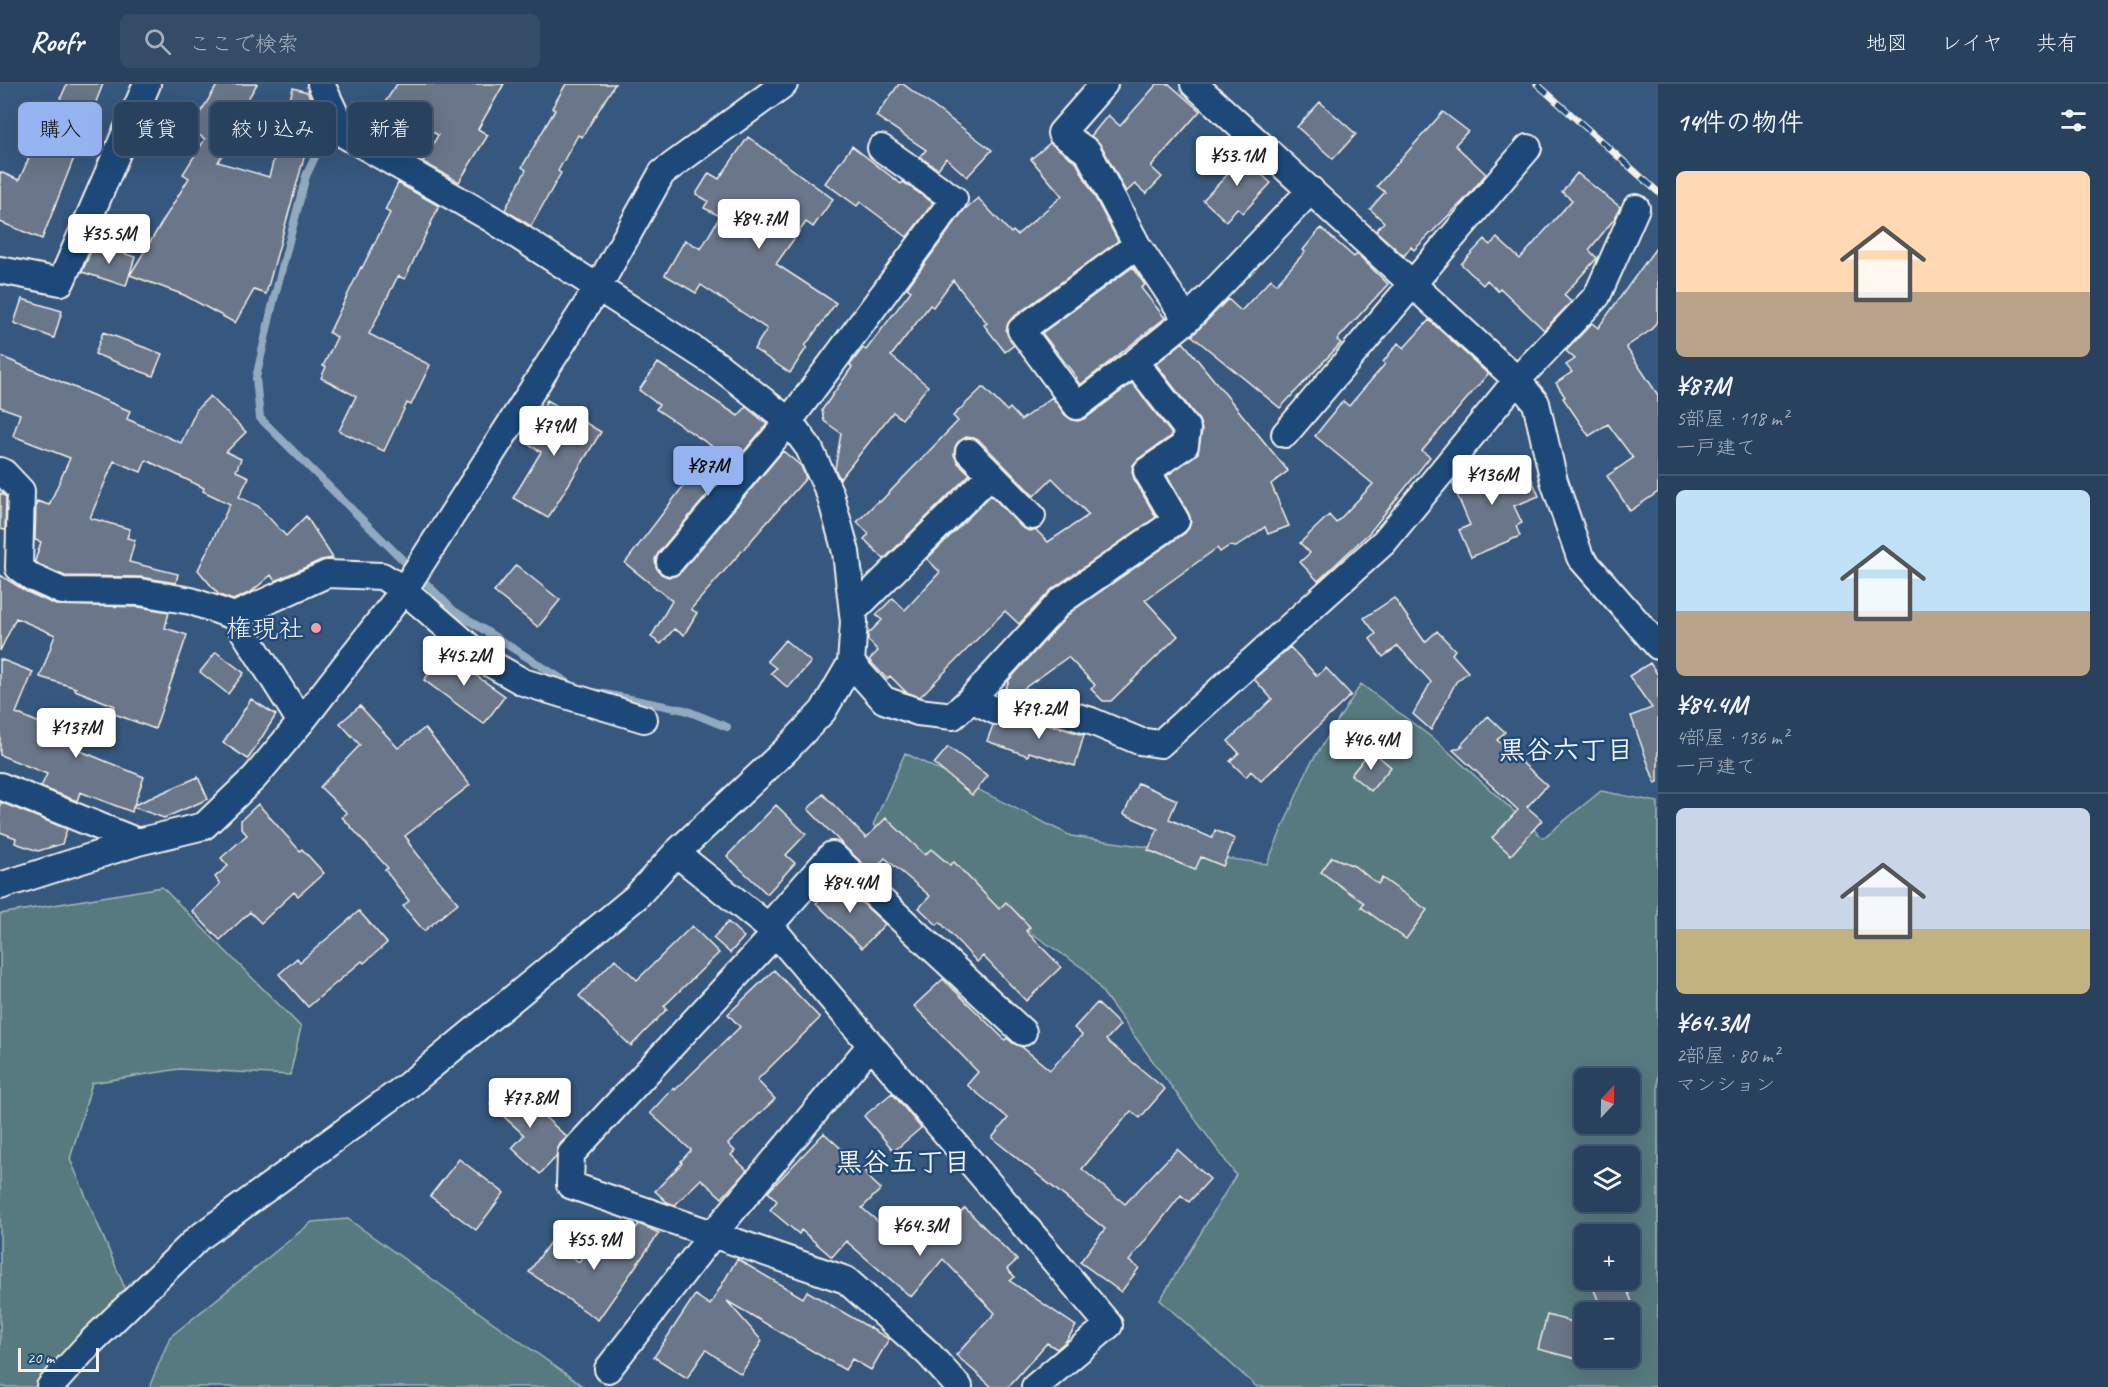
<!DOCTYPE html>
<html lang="ja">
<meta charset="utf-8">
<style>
body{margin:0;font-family:Caveat,"Klee One",sans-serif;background:#344c67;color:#f1f3f6;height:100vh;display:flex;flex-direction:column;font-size:22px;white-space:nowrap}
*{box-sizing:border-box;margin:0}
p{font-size:20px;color:#a5afbc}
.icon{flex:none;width:33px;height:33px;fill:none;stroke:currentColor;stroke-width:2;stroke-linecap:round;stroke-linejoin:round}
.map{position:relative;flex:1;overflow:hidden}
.sheet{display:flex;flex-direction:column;background:#28415e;width:450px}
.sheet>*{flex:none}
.banner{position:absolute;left:18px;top:18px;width:570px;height:54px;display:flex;gap:12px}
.needle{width:39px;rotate:22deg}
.tools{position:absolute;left:1574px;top:984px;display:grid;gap:12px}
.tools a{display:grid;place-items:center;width:66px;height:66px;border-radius:9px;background:#28415e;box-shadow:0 6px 24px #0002,0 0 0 2px #445a73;font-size:30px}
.scale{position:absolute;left:18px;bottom:15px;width:81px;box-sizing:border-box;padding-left:6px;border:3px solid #f4f1e8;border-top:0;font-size:16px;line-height:21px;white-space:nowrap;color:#f4f1e8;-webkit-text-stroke:4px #1f4a7a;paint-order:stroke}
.price{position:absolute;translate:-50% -51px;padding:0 14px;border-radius:6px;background:#fff;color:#222;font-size:20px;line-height:39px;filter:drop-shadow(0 2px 3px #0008)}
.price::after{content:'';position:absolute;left:50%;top:36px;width:18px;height:14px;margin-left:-9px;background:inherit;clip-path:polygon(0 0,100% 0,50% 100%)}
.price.current{background:#95b2f1;color:#111}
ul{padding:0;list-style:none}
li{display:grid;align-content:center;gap:12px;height:318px;padding:0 18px}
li+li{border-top:2px solid #445a73}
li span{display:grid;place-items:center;height:186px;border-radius:9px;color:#555}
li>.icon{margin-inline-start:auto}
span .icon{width:108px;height:108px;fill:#fffc;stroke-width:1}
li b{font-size:26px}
h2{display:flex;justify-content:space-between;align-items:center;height:72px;padding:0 18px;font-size:26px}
.chip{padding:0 21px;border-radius:9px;background:#28415e;box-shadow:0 6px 24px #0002,0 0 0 2px #445a73;font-size:21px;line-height:54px}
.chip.current{background:#95b2f1;color:#111}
header{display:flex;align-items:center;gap:36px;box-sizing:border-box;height:84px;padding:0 30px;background:#28415e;border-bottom:2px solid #445a73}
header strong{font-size:28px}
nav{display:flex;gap:33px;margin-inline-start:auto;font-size:21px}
.search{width:420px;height:54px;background:#344c67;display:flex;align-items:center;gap:15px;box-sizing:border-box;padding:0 21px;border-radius:9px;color:#a5afbc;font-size:22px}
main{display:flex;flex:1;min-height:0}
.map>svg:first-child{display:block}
</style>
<header>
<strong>Roofr</strong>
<div class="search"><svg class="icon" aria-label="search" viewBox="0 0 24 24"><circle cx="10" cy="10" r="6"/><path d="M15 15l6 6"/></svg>ここで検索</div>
<nav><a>地図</a><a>レイヤ</a><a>共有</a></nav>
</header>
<main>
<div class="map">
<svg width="1658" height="1303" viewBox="0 0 1658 1303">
<rect width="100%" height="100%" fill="#36577e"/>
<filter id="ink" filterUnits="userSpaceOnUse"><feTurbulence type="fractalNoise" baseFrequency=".0167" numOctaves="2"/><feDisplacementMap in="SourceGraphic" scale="12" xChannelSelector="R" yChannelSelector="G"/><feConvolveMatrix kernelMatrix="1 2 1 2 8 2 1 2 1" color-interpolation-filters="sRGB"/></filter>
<g filter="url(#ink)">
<path fill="#577a7f" stroke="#a6b6b4" stroke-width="1.5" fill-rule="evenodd" d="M 1361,600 L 1439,659 L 1543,754 L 1601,707 L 1658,718 L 1658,1303 L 1257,1303 L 1160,1216 L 1236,1091 L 1087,887 L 873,741 L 905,669 L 1071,752 L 1267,780 L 1309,682 ZM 1584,994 L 1629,994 L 1629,1040 L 1584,1040 ZM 1584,1072 L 1629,1072 L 1629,1118 L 1584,1118 ZM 1584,1150 L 1629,1150 L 1629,1196 L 1584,1196 ZM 1584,1228 L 1629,1228 L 1629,1274 L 1584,1274 Z
M 162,803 L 301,943 L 290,991 L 179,985 L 92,999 L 70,1075 L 127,1209 L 38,1303 L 0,1303 L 0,830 Z
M 348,1135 L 584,1303 L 152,1303 L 150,1301 L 170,1253 L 312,1138 Z"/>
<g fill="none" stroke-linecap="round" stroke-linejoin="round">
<path stroke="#92aac0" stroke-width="8" d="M 330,41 L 306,92 L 273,219 L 256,294 L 260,334 L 454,527 L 576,604
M 600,609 L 685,626 L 727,643"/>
</g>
<path fill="#6b7689" stroke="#f4f1e8" stroke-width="1.5" d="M 67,0 L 103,0 L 42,155 L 0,138 L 0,88 L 19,96 L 44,41 L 48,42 Z
M 218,0 L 257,0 L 226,51 L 232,55 L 218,78 L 269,93 L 293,4 L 307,8 L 317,27 L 266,210 L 254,206 L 235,239 L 184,211 L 130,191 L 189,94 L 183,90 L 205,55 L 190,45 Z
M 397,0 L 504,0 L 478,45 L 488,51 L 459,98 L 423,78 L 438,51 L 404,31 L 387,57 L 368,44 Z
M 566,0 L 615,0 L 582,53 L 578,51 L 558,87 L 561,89 L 531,142 L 505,126 L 526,86 L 522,83 L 555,26 L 552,24 Z
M 899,0 L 903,0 L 992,66 L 967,93 L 946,74 L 938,85 L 920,73 L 926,66 L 876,32 Z
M 1157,0 L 1169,0 L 1200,27 L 1151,83 L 1162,93 L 1146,110 L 1135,100 L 1126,108 L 1101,61 L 1091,52 L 1108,31 L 1120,42 Z
M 1320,18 L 1356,50 L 1333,75 L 1297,43 Z
M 1443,28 L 1468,47 L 1455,61 L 1486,90 L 1467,113 L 1414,166 L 1411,163 L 1404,172 L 1376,147 L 1384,138 L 1370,125 L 1385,108 L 1377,102 Z
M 748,53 L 833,115 L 813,143 L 806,138 L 776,180 L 836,219 L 805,262 L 807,263 L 790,289 L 754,265 L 767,245 L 701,201 L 696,209 L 665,191 L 685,156 L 701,165 L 720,132 L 704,124 L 708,117 L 696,110 L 709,89 L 719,95 Z
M 1050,59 L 1076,78 L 1118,157 L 1012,234 L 1008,239 L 1006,247 L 1014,261 L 1005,268 L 984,241 L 987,239 L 953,196 L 933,223 L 930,221 L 891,272 L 928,302 L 902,335 L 893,328 L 840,395 L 835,385 L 841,349 L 824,337 L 822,326 L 852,283 L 850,281 L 863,264 L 866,266 L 911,207 L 907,204 L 964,126 L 978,114 L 1011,149 L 1013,147 L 1017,151 L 1062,112 L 1031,75 Z
M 852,62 L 901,100 L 903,98 L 933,119 L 907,153 L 860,118 L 857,122 L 825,99 Z
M 1234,66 L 1271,99 L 1243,129 L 1237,124 L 1226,137 L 1203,116 L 1228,90 L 1220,83 Z
M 1577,89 L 1620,123 L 1615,134 L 1589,166 L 1597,174 L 1564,211 L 1571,218 L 1544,246 L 1500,204 L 1498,207 L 1487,196 L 1483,201 L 1461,180 L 1485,155 L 1490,161 L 1497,154 L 1520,175 L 1572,116 L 1562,108 Z
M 398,99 L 439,122 L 405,195 L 398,192 L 369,250 L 430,281 L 411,321 L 407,319 L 384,367 L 339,347 L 356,312 L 321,294 L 326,283 L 323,282 L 337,253 L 329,249 L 361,183 L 362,184 L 390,129 L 385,126 Z
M 1321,144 L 1354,173 L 1357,170 L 1388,200 L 1337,256 L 1341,259 L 1280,324 L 1192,252 L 1228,215 L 1241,227 L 1271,195 L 1276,200 L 1305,168 L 1303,166 Z
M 94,160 L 135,173 L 126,202 L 82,188 Z
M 1658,161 L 1658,236 L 1651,246 L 1626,263 L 1658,311 L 1658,408 L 1630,427 L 1607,392 L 1633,374 L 1608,340 L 1589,352 L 1563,314 L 1565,313 L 1556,299 L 1572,288 L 1566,281 L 1575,275 L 1566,267 L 1592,239 L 1598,244 Z
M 1133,183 L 1145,201 L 1141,204 L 1165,234 L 1080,301 L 1076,295 L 1077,294 L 1042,249 Z
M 22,215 L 62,227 L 54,254 L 14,239 Z
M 1429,236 L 1488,290 L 1422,367 L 1430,373 L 1370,448 L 1318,497 L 1300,478 L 1310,469 L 1300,459 L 1329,431 L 1336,439 L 1373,400 L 1315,352 L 1343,317 L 1349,322 L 1385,280 L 1383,278 L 1398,259 L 1404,264 Z
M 103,248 L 162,270 L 153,292 L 95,270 Z
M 1183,258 L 1288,387 L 1271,400 L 1289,442 L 1268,450 L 1265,443 L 1236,463 L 1229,462 L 1220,468 L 1217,464 L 1145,516 L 1178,552 L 1111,617 L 1103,617 L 1091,605 L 1095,601 L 1068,573 L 1023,605 L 1004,610 L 1009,596 L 1071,528 L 1185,449 L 1189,444 L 1191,437 L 1189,430 L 1167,392 L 1198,369 L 1202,346 L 1199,336 L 1156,280 Z
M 0,272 L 130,327 L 127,335 L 181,359 L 197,325 L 210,312 L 246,348 L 226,368 L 241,375 L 236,387 L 249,393 L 239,413 L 258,422 L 286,452 L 306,432 L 333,474 L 321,476 L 275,497 L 271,491 L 251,508 L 233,516 L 219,511 L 198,486 L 230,420 L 203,407 L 204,404 L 146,376 L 141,388 L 114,377 L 90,434 L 130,445 L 127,454 L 135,456 L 129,478 L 178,490 L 176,499 L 140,493 L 65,492 L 40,481 L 35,477 L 41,458 L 35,456 L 36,421 L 37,417 L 49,421 L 70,374 L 13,352 L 20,330 L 0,323 Z
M 658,279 L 738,332 L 746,323 L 767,340 L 659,468 L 655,475 L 656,483 L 661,490 L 668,493 L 675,492 L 681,488 L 783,367 L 801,382 L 806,394 L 691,525 L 697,529 L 684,551 L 674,545 L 661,560 L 651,553 L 672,517 L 625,479 L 713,363 L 656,325 L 659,321 L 639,306 Z
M 1132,299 L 1171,349 L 1171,352 L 1138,375 L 1133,381 L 1132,387 L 1134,395 L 1156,433 L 1052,505 L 1019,540 L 1005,527 L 920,613 L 906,608 L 890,592 L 887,595 L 869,576 L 878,567 L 868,556 L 868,550 L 882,536 L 876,531 L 893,514 L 905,526 L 940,488 L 927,475 L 991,411 L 1021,443 L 1029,447 L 1036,446 L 1048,458 L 1089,431 L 1052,394 L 1034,412 L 980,357 L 974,354 L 966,353 L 958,358 L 955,363 L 954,371 L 958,379 L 970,390 L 884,475 L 864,455 L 869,450 L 857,438 L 878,417 L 880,418 L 958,337 L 953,332 L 983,303 L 1007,327 L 1010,324 L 1021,336 L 1052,313 L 1065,331 L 1072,336 L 1078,337 L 1086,334 Z
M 547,316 L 601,348 L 548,434 L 513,414 L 541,368 L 523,357 Z
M 1489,378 L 1496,395 L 1526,382 L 1539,412 L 1514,422 L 1522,439 L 1516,442 L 1520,452 L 1471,473 L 1459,446 L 1470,441 L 1452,399 L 1457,393 Z
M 0,409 L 6,413 L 5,446 L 0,445 Z
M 516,481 L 560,516 L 538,543 L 494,508 Z
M 0,491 L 27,508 L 56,521 L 139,523 L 169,528 L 165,544 L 187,551 L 155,645 L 112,629 L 115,622 L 75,606 L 76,604 L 40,593 L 55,551 L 16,534 L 0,567 Z
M 1394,514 L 1425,558 L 1437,547 L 1455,566 L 1452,570 L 1468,588 L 1456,598 L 1431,646 L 1413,630 L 1431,598 L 1398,562 L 1383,573 L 1370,555 L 1376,550 L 1364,534 Z
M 785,556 L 811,578 L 788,604 L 771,589 L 776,584 L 767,577 Z
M 1290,563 L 1317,592 L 1326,584 L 1351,611 L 1261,697 L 1251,687 L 1246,693 L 1230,677 L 1239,669 L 1228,657 L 1272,615 L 1254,595 Z
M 448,564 L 473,586 L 471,588 L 505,612 L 484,640 L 424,596 Z
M 216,568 L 244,589 L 228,610 L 200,588 Z
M 0,575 L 33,588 L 16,629 L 52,644 L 50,647 L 73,657 L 71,663 L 144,693 L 134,721 L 198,693 L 208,715 L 164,734 L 133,723 L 132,728 L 80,708 L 77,717 L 41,703 L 47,690 L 0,671 Z
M 1650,579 L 1658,591 L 1658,698 L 1655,699 L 1631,632 L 1652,624 L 1629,592 Z
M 251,615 L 276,631 L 248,675 L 223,659 Z
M 360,622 L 398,664 L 425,644 L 470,701 L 405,752 L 409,757 L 408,758 L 429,785 L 458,819 L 424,847 L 403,822 L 409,817 L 385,786 L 388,784 L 342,733 L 347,729 L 320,703 L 360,661 L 340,639 Z
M 1488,632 L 1505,648 L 1497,656 L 1547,701 L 1527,723 L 1542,736 L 1511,771 L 1492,754 L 1518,726 L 1453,666 L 1463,662 L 1461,661 Z
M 1030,635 L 1084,651 L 1075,682 L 1029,668 L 1028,672 L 987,657 L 993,641 L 999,642 Z
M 948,663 L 988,692 L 972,711 L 934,680 Z
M 1371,666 L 1391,683 L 1371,707 L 1351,691 Z
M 1138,699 L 1177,716 L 1169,735 L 1212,754 L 1215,746 L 1235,755 L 1223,782 L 1201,773 L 1195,786 L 1148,766 L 1158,745 L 1124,730 Z
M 823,710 L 866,754 L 886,734 L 925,771 L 931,765 L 950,781 L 954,778 L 999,825 L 1006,818 L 1030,843 L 1026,847 L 1061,883 L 1026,917 L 983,872 L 977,878 L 940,838 L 937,841 L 919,824 L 930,812 L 885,774 L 872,788 L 847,765 L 808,725 Z
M 0,718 L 67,745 L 62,760 L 38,767 L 15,759 L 16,754 L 0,748 Z
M 258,720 L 300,767 L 302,765 L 324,789 L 298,812 L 294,808 L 261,839 L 250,828 L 220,856 L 192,827 L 220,800 L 215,793 L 228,782 L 221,774 L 247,751 L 241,744 L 241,736 Z
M 776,721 L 806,750 L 786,771 L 795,779 L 767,810 L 727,772 Z
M 1332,773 L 1354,782 L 1378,800 L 1382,794 L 1427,826 L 1406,855 L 1361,823 L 1364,819 L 1321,788 Z
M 838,797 L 885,840 L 862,864 L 816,819 Z
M 359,827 L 387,859 L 364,879 L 362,877 L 308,923 L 279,890 L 297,874 L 300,878 Z
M 728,838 L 744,853 L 730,869 L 713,854 Z
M 692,842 L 719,869 L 664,922 L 667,925 L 631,962 L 579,912 L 615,875 L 637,896 Z
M 774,886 L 820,934 L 757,996 L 775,1015 L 728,1060 L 735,1067 L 731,1071 L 747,1086 L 722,1114 L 701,1095 L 675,1121 L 667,1118 L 655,1107 L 682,1079 L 681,1077 L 691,1066 L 650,1029 L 673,1004 L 675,1006 L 740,943 L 728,930 Z
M 943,895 L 1005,956 L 1007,954 L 1013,959 L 1022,963 L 1050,986 L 1082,951 L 1074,944 L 1097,919 L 1120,941 L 1106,956 L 1165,1005 L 1140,1034 L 1131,1027 L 1082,1085 L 1125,1120 L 1177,1065 L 1210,1095 L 1189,1118 L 1181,1111 L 1129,1177 L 1139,1184 L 1121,1208 L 1080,1178 L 1105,1145 L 992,1054 L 1008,1034 L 967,1001 L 978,988 L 914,922 Z
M 508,1000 L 567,1053 L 560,1060 L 556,1073 L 540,1090 L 512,1064 L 524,1051 L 490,1020 Z
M 892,1009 L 921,1044 L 894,1067 L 864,1032 Z
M 824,1049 L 868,1089 L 866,1091 L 881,1105 L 862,1124 L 895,1152 L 915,1133 L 936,1152 L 965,1124 L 1017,1176 L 1007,1185 L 1015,1193 L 1010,1197 L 1076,1242 L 1066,1257 L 1057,1265 L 1047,1259 L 1008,1303 L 992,1303 L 956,1271 L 995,1229 L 943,1175 L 911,1213 L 846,1157 L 832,1173 L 801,1146 L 799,1150 L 770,1126 L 777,1117 L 768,1108 Z
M 459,1075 L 504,1109 L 476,1146 L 430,1112 Z
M 639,1140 L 659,1149 L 598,1236 L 529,1188 L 550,1158 L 579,1178 L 585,1169 L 598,1178 L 623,1147 L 630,1152 Z
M 737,1175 L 803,1214 L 807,1207 L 889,1255 L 871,1286 L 852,1275 L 845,1286 L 727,1217 L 762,1257 L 741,1290 L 706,1266 L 687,1294 L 654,1273 L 695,1211 L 710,1221 Z
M 1590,1196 L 1623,1196 L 1632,1218 L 1603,1228 Z
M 1547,1231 L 1584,1241 L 1584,1277 L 1538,1265 Z"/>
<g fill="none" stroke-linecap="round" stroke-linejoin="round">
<g stroke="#f4f1e8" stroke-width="30">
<path id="street" d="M 1194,0 L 1517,296 L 1536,319 L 1554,397 L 1580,473 L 1658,562
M 0,186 L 61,198 L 147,0
M 1187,236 L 1311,106
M 1135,278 L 1077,322 L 1021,246 L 1137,161
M 1285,350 L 1528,64
M 969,368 L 1032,432
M 0,387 L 4,389 L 21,407 L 19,484 L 33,494 L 62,507 L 140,508 L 191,517 L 234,532 L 327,490 L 382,492 L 404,506 L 486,577 L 523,598 L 644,635
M 670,478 L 789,337 L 954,115 L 881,64
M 853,527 L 991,390
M 234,532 L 301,638
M 851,579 L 884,616 L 918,628 L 953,632 L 971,615 L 996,627 L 1030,619 L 1091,637 L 1139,657 L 1160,660 L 1384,458 L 1517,296 L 1597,212 L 1636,124
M 971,615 L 1061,517 L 1176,437 L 1147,387 L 1185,361 L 1187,345 L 1135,278 L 1187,236 L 1137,161 L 1088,68 L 1061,49 L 1104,0
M 0,702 L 138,758
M 676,769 L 776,849 L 1109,1241 L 1035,1303
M 0,802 L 138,758 L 204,742 L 255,693 L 301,638 L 404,506 L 597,205 L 662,89 L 784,0
M 768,843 L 832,771 L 1023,948
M 776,849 L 571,1070 L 570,1101 L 846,1196 L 928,1269 L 959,1303
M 608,1285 L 713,1150 L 871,961
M 50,1303 L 90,1259 L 197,1155 L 407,1002 L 636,813 L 676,769 L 785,667 L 823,627 L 851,579 L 854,538 L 846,468 L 830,410 L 809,364 L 789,337 L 716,280 L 492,135 L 345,51 L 321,0"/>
</g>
<use href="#street" stroke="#1f4a7a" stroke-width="26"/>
<g stroke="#f4f1e8" stroke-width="7">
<path id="rail" d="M 1537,0 L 1658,108"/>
</g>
<use href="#rail" stroke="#1f4a7a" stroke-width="4.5" stroke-dasharray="14" stroke-linecap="butt"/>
</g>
</g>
<circle fill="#ff9aa2" stroke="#1f4a7a" stroke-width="2" cx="316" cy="544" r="6"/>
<g text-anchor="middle" stroke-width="5" stroke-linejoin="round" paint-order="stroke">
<g font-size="26" fill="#f4f1e8" stroke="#1f4a7a" text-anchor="end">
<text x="304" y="553">権現社</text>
</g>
<g font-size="27" font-weight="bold" fill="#f4f1e8" stroke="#1f4a7a">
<text x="1566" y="675">黒谷六丁目</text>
<text x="903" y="1087">黒谷五丁目</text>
</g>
</g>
</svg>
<div class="tools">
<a><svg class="needle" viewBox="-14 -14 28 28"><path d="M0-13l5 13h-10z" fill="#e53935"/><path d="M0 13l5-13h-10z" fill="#a5afbc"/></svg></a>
<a><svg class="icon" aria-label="layers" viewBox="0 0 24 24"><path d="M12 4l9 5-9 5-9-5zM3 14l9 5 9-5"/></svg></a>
<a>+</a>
<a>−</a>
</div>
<div class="scale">20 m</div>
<b class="price" style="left:1237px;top:103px">¥53.1M</b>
<b class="price" style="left:759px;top:166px">¥84.7M</b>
<b class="price" style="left:109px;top:181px">¥35.5M</b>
<b class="price" style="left:554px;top:373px">¥79M</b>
<b class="price current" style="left:708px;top:413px">¥87M</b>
<b class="price" style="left:1492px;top:422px">¥136M</b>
<b class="price" style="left:464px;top:603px">¥45.2M</b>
<b class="price" style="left:1039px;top:656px">¥79.2M</b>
<b class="price" style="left:76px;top:675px">¥137M</b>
<b class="price" style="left:1371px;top:687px">¥46.4M</b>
<b class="price" style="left:850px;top:830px">¥84.4M</b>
<b class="price" style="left:530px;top:1045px">¥77.8M</b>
<b class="price" style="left:920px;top:1173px">¥64.3M</b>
<b class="price" style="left:594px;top:1187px">¥55.9M</b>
<div class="banner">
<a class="chip current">購入</a>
<a class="chip">賃貸</a>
<a class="chip">絞り込み</a>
<a class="chip">新着</a>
</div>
</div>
<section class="sheet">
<h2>14件の物件<svg class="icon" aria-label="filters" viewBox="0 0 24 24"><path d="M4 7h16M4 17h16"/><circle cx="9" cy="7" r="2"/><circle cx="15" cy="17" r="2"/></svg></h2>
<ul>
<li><span style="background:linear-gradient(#ffd9b3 65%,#b9a48a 0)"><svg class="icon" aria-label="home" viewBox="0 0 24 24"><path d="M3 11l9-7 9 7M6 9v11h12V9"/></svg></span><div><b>¥87M</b><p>5部屋 · 118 m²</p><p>一戸建て</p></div></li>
<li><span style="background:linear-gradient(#bfe0f5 65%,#b9a48a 0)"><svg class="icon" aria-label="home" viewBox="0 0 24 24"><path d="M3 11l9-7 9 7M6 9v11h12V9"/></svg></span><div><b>¥84.4M</b><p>4部屋 · 136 m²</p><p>一戸建て</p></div></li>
<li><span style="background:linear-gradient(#c9d6e8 65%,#c2b280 0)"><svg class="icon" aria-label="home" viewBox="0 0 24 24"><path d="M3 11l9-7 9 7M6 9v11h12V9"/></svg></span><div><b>¥64.3M</b><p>2部屋 · 80 m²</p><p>マンション</p></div></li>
</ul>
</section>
</main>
